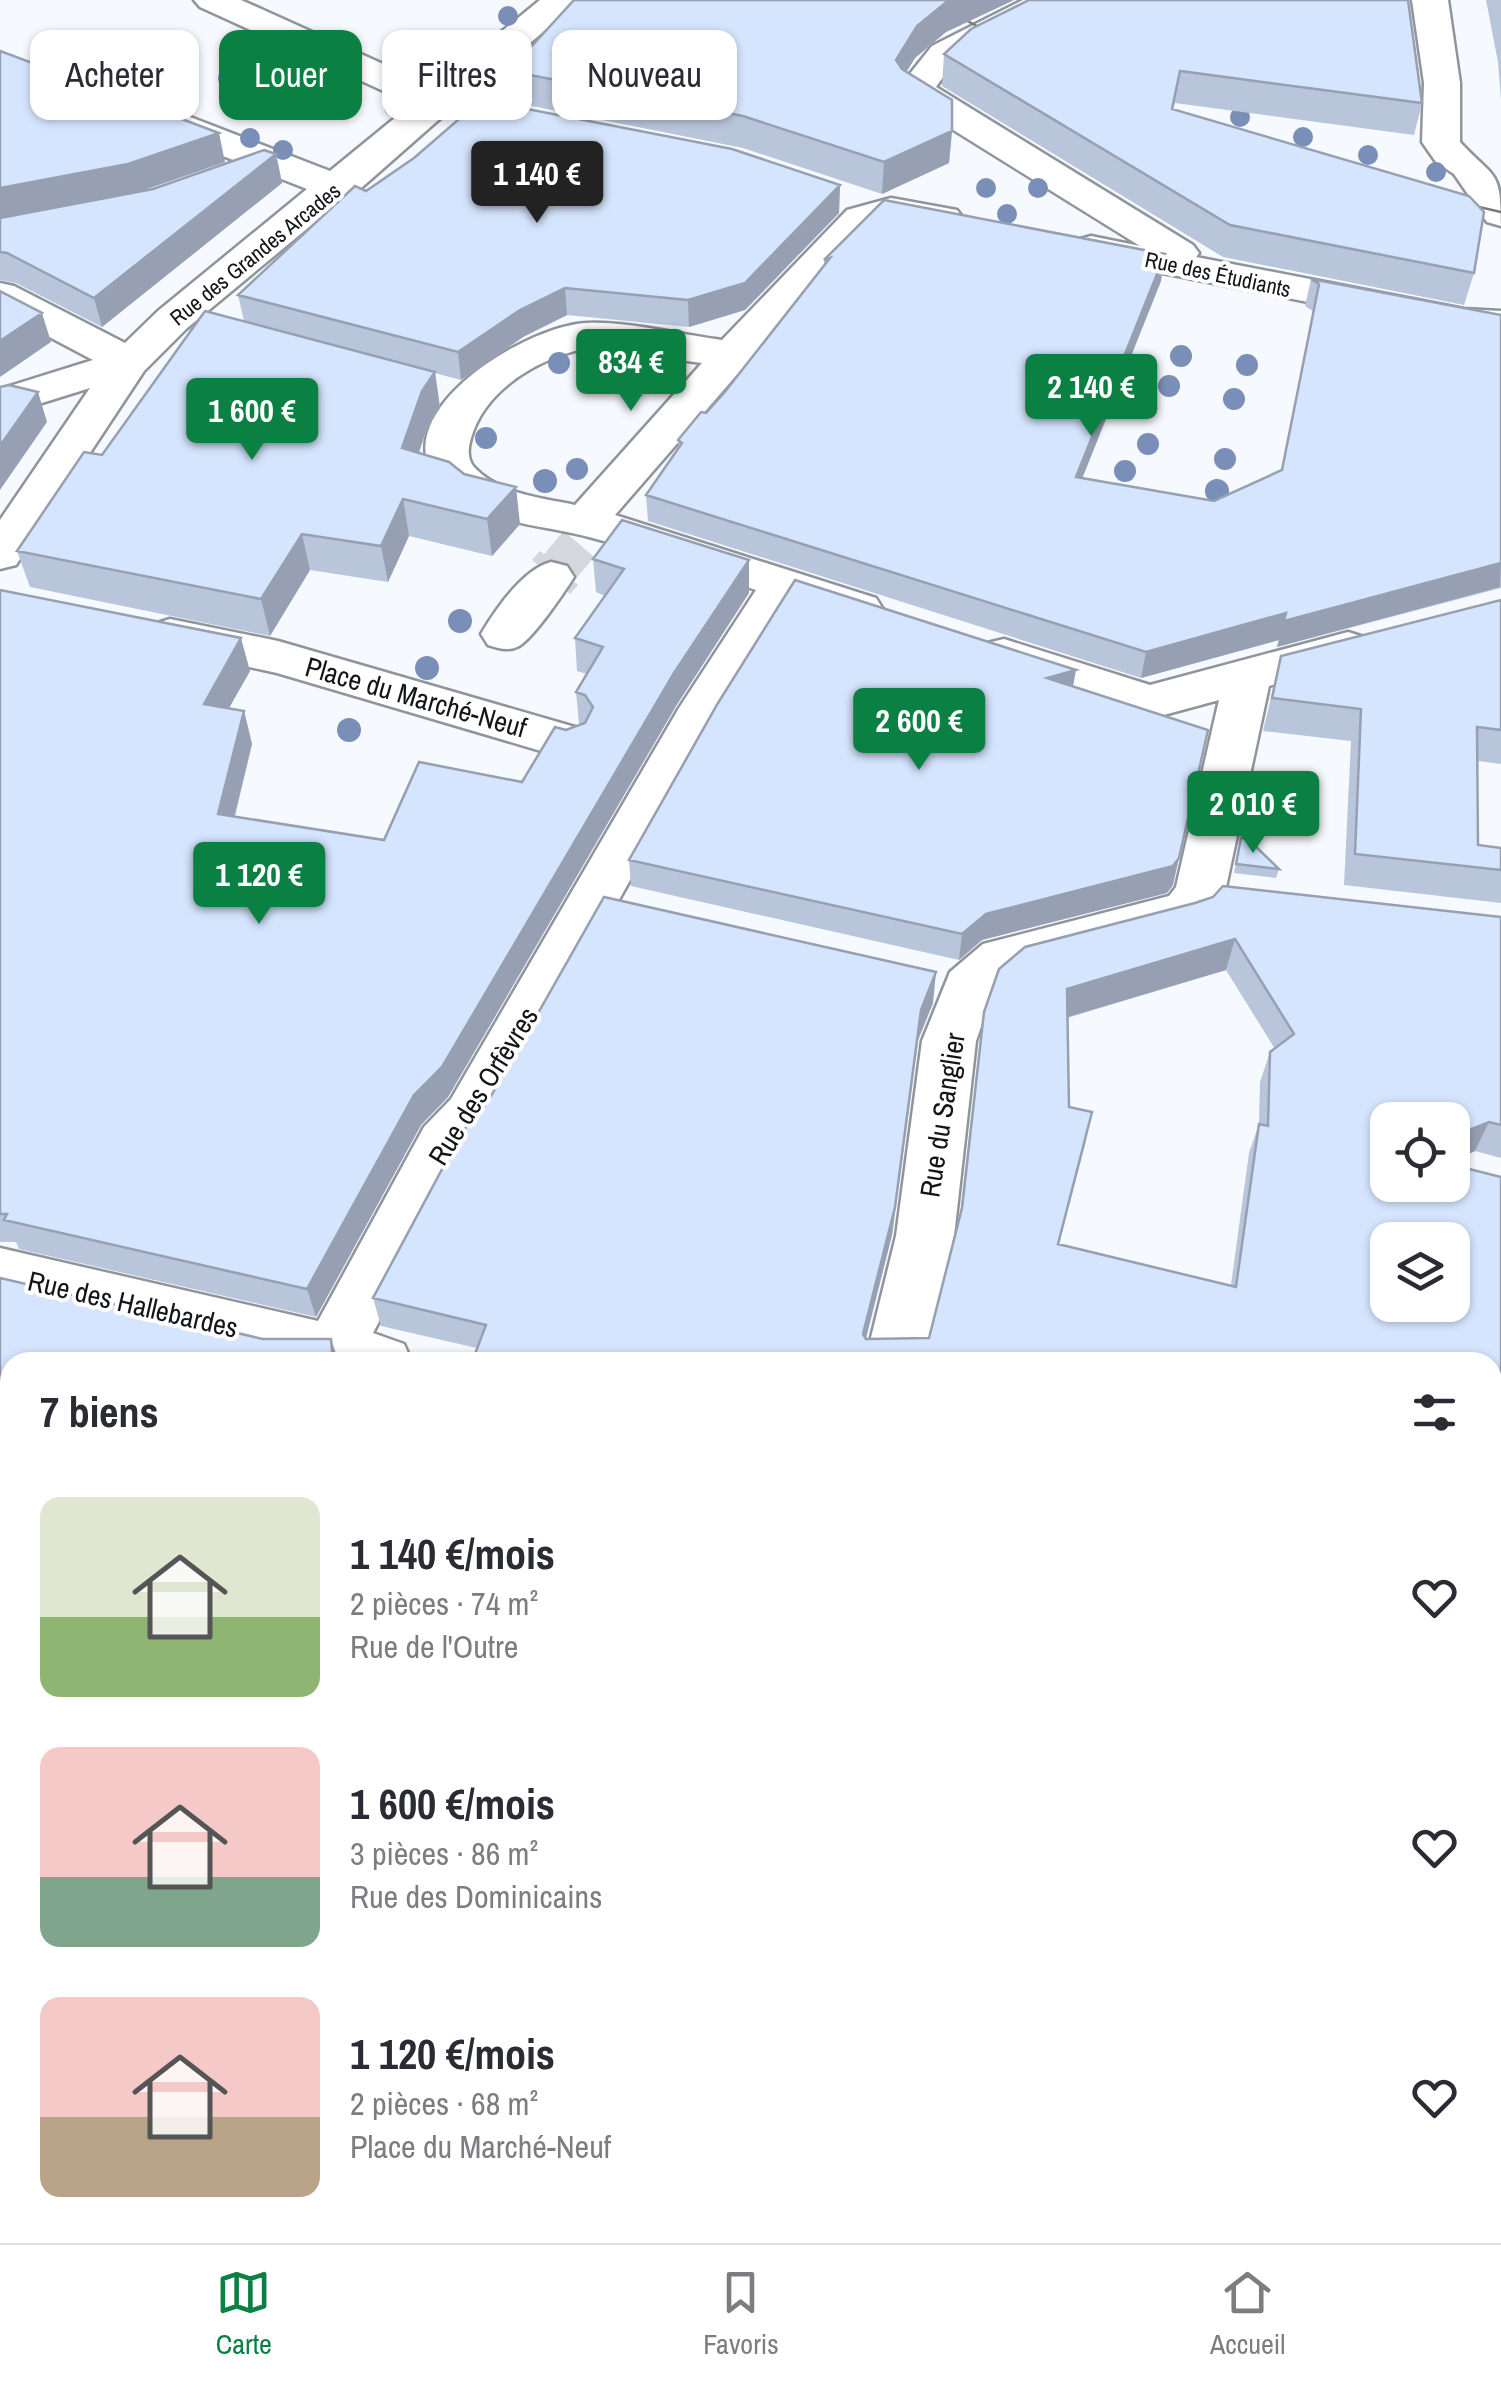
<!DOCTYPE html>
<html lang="fr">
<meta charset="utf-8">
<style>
body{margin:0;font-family:"Archivo Narrow",sans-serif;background:#f7f7f7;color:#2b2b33;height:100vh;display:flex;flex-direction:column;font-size:38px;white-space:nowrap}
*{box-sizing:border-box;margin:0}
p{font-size:32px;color:#7c7c81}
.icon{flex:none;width:55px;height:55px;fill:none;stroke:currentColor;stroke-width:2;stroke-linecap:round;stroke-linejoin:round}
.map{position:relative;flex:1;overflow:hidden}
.panel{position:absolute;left:0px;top:1352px;width:1502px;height:892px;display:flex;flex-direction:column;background:#fff;border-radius:30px 30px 0 0;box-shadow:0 2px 8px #0004}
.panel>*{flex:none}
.guide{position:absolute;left:30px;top:30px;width:1000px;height:90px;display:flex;gap:20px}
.controls{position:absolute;left:1370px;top:1102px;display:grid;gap:20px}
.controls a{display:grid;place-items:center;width:100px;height:100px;border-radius:20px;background:#fff;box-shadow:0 2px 8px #0004;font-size:50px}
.price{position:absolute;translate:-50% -85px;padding:0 22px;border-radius:10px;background:#0b8043;color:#fff;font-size:32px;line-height:65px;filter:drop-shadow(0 2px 5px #0008)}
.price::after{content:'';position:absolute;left:50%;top:60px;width:30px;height:22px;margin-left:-15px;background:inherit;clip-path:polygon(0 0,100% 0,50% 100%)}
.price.active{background:#222;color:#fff}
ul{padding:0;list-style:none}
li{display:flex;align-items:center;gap:30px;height:250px;padding:0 40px}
li span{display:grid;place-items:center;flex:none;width:280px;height:200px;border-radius:20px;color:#555}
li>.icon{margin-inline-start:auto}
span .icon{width:120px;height:120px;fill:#fffc;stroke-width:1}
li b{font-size:42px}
h2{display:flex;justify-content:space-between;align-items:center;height:120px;padding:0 40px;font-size:42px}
.chip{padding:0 35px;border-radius:20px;background:#fff;box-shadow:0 2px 8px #0004;font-size:35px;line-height:90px}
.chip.active{background:#0b8043;color:#fff}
.dock{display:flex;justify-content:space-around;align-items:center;height:140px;border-top:2px solid #e1e1e2;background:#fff;font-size:28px;color:#7c7c81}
.dock a{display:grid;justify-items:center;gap:5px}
.dock .active{color:#0b8043}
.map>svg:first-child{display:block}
</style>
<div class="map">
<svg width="1501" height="2243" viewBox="0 0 1501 2243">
<rect width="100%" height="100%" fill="#f6f9fd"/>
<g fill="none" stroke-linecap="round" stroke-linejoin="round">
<path stroke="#d4d7db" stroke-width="40" stroke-dasharray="40 20" stroke-linecap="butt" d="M 557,570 L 579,544"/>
<path stroke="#d4d7db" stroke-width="51" stroke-dasharray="51 26" stroke-linecap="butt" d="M 551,577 L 559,568"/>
<g stroke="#90959c" stroke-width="5">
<path id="minor" d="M 194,0 L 241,0 L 434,87 L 540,0 L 580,0 L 466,98 L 480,101 L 486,109 L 480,117 L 467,120 L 444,115 L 352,196 L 344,198 L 186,329 L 144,371 L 16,565 L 0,569 L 0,520 L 90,388 L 0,416 L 0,389 L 93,360 L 0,311 L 0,283 L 14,286 L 125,343 L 158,311 L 307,189 L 141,124 L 135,116 L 141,108 L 154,105 L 167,108 L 330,171 L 412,104 L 200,7 Z
M 1023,0 L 1065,0 C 1037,41 970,36 936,87 L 1193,245 L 1199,253 L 1196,257 L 1464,309 L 1501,311 L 1501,335 L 1464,333 L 1077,256 L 1071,248 L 1077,240 L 1091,236 L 1140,246 L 902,98 L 897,90 L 932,46 Z
M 1412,0 L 1448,0 L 1460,83 L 1460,142 C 1495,180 1501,168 1501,226 L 1487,222 L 1454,174 L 1436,162 L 1422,142 L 1424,83 Z
M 891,198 L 957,210 L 963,218 L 957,226 C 929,233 901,212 875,226 L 747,363 L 615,515 L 876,598 L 883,609 L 876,620 L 860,625 L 794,603 L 715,729 L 489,1131 L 464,1159 L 373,1333 L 404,1344 L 412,1362 L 274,1362 L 0,1298 L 0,1248 L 318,1321 L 424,1127 L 451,1099 L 679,708 L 756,590 C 701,572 646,552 589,537 C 545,525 490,524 452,495 C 363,426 520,326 587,323 C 625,321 683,335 722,340 L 847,210 ZM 588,348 L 702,363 L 575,505 C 542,498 498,494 474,467 C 467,459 468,448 471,438 C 485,389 540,357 588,348 Z
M 551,562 L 567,566 L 574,577 C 564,593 534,637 519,646 C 508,652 498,648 488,645 L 481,634 C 496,609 522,570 551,562 Z
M 170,619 L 278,641 L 568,725 L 585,730 L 592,742 L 585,754 L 568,759 L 277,673 L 154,646 L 147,635 L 154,624 Z
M 1348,632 L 1364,637 L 1371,648 L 1364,659 L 1269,686 L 1225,892 L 1204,925 L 1018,974 L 991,998 L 976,1041 L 954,1236 L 924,1362 L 865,1362 L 896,1236 L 922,1041 L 950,972 L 983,944 L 1169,896 L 1176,887 L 1219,700 L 1149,719 L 987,667 L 981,655 L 987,643 L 1004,639 L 1150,685 Z
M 1492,1963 L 1501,1966 L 1501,2039 L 1492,2036 Z
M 0,1970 L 10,1974 L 10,2044 L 0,2040 Z
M 157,2235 L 231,2235 L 228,2243 L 154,2243 Z"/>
</g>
<use href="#minor" fill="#fff" fill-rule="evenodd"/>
<path stroke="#78797d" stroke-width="2.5" d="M 928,0 L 1003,40
M 1453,201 L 1501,212"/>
</g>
<g fill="#7a8fb8">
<circle cx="508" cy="16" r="10"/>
<circle cx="479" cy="40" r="10"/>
<circle cx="51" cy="61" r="10"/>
<circle cx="448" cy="64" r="10"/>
<circle cx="88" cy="75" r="10"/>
<circle cx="228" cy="78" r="10"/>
<circle cx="127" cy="90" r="10"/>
<circle cx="165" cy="105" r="10"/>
<circle cx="394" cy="107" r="10"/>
<circle cx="1240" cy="117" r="10"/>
<circle cx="1303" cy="137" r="10"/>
<circle cx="250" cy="138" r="10"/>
<circle cx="283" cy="150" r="10"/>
<circle cx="1368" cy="155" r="10"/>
<circle cx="1436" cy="172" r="10"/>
<circle cx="986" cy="188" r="10"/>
<circle cx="1038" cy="188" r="10"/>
<circle cx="1007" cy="214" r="10"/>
<circle cx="1181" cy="356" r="11"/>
<circle cx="559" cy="363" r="11"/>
<circle cx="1247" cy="365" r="11"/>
<circle cx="650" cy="382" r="11"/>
<circle cx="1169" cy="386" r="11"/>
<circle cx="1234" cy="399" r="11"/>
<circle cx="486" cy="438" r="11"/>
<circle cx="1148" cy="444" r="11"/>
<circle cx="1225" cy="459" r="11"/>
<circle cx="577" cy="469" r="11"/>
<circle cx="1125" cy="471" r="11"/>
<circle cx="545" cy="481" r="12"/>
<circle cx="1217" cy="491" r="12"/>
<circle cx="460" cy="621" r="12"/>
<circle cx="427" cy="668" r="12"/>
<circle cx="349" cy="730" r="12"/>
</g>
<path fill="#b8c5da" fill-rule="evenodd" d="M 574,0 L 1014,0 L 946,32 L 915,58 L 906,72 L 952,131 L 949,163 L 882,194 L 743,148 L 512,102 L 509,71 Z
M 1029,0 L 1422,103 L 1414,135 L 1175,103 L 1173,109 L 1474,273 L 1464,305 L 1223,257 L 942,86 L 944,54 Z
M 1486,0 L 1501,0 L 1501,100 L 1498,62 Z
M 0,51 L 225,162 L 139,192 L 276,154 L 282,183 L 102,327 L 16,283 L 0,280 Z
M 840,185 L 839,213 L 745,310 L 689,327 L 567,315 L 523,337 L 461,380 L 435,373 L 440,408 L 427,428 L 419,453 L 520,524 L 492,556 L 409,536 L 388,582 L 310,570 L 270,636 L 30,587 L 17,551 L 102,455 L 244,321 L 238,295 L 366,191 Z
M 824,260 L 1161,281 L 1082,478 L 1214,501 L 1281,471 L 1313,311 L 1305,306 L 1311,279 L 1501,315 L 1501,588 L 1277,647 L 1279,640 L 1141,678 L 648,521 L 646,495 L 679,449 L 678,440 L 724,393 L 824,266 Z
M 593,559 L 749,560 L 749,593 L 676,706 L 448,1097 L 421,1125 L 316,1317 L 19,1249 L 16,1242 L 0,1242 L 0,590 L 250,671 L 229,708 L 244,711 L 252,744 L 235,817 L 384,840 L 522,782 L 566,730 L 580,725 L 579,724 L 576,692 L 587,674 L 577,671 L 575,638 L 605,596 L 596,592 Z
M 1501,600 L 1501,764 L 1478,761 L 1478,845 L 1501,848 L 1501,903 L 1344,885 L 1351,741 L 1263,731 L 1281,656 Z
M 1073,687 L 1173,885 L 1167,893 L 982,940 L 959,960 L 631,886 L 629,860 Z
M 1241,838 L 1279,869 L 1276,878 L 1234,873 Z
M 1501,917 L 1501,1158 L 1475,1151 L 1460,1158 L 1465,1168 L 1501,1177 L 1501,1872 L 1492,1871 L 1492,1362 L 477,1348 L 381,1326 L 373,1298 L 933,1003 L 918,1040 L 892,1235 L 866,1339 L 929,1338 L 960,1215 L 984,1012 L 1025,947 ZM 1226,970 L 1275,1049 L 1270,1052 L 1260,1082 L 1259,1124 L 1249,1153 L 1231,1285 L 1059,1244 L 1086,1141 L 1069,1107 L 1067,1018 Z
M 0,1278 L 10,1362 L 10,1939 L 0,1935 Z"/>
<path fill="#96a0b2" d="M 949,0 L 1014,0 L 946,32 L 915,58 L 894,92 L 896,60 L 917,26 Z
M 952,131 L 949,163 L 882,194 L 884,162 Z
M 219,133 L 225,162 L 135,193 L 0,219 L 0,188 Z
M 276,154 L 282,183 L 102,327 L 94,298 Z
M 840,185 L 839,213 L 745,310 L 689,327 L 688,300 Z
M 1165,254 L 1161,281 L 1072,504 L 1076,477 Z
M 565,288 L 567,315 L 523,337 L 461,380 L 458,352 L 520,310 Z
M 42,313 L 51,342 L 0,377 L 0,341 Z
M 435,372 L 440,408 L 427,428 L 408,484 L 402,448 L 422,391 Z
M 38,392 L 47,422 L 0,490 L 0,446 Z
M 516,487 L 520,524 L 492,556 L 487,519 Z
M 403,499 L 409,536 L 388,582 L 381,546 Z
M 302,534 L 310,570 L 270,636 L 261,599 Z
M 749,560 L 749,593 L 676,706 L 448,1097 L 421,1125 L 316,1317 L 307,1289 L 414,1095 L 674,673 Z
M 1501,563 L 1500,587 L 1277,647 L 1284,621 Z
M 1286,613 L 1279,640 L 1141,678 L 1146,652 Z
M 241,638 L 250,671 L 213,736 L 204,704 Z
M 1076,670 L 1071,698 L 1047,678 Z
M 244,711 L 252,744 L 227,846 L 218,814 Z
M 1179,858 L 1173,885 L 1167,893 L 982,940 L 959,960 L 962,934 L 986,914 Z
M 1235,939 L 1226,970 L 1061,1019 L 1067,989 Z
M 936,972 L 933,1003 L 918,1040 L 892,1235 L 860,1361 L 863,1334 L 921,1010 Z
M 1489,1122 L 1475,1151 L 1452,1161 L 1464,1132 Z
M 331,1339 L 339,1362 L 333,1362 Z
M 10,2189 L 10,2235 L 16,2235 L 12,2243 L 0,2243 L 0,2209 Z"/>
<path fill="#d6e5fe" stroke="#96a0b2" stroke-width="2.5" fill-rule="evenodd" d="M 574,0 L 949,0 L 917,26 L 896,60 L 902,69 L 952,100 L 952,131 L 884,162 L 743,116 L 509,71 Z
M 1029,0 L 1408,0 L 1422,103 L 1180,71 L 1172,109 L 1469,196 L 1484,212 L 1474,273 L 1230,225 L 944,54 L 971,29 Z
M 0,51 L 219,133 L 128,164 L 0,188 Z
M 481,100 L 732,149 L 840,185 L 745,283 L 688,300 L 565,288 L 520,310 L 458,352 L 238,295 L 355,186 L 366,191 L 414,158 Z
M 264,150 L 276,154 L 94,298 L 7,253 L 0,252 L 0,218 L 153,189 Z
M 884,200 L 1165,254 L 1076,477 L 1214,501 L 1282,470 L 1319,284 L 1311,279 L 1501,315 L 1501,563 L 1284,621 L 1286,613 L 1146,652 L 646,495 L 682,443 L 678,440 L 701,412 L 706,413 L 724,393 L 830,258 L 824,260 Z
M 0,291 L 42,313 L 0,341 Z
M 205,311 L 435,372 L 422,391 L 402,448 L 449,462 L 464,474 L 516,487 L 487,519 L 403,499 L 381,546 L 302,534 L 261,599 L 17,551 L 84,452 L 102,455 Z
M 9,385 L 38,392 L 0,446 L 0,387 Z
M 622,520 L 749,560 L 674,673 L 442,1067 L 414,1095 L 307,1289 L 4,1220 L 7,1214 L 0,1214 L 0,590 L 241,638 L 204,704 L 244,711 L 218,814 L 384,840 L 419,762 L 522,782 L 555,727 L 566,730 L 585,723 L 593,707 L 585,695 L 576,692 L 603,647 L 575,638 L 624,569 L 593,559 Z
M 795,580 L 1076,670 L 1047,678 L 1208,730 L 1179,858 L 1173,866 L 986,914 L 962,934 L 629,860 L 718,703 Z
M 1501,600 L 1501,730 L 1477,727 L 1478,845 L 1501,848 L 1501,870 L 1355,854 L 1361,709 L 1272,698 L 1281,656 Z
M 1241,838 L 1248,839 L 1279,869 L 1236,864 Z
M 1223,886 L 1501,917 L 1501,1125 L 1489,1122 L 1464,1132 L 1459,1156 L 1465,1168 L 1501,1177 L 1501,1850 L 1492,1849 L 1492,1362 L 472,1362 L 486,1325 L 373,1298 L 462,1132 L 487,1103 L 604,897 L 936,972 L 921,1010 L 895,1207 L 863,1334 L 866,1339 L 929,1338 L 962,1208 L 984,1012 L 999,969 L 1025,947 L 1195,903 L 1213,897 ZM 1235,939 L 1294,1034 L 1270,1052 L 1268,1126 L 1259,1124 L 1236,1287 L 1058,1244 L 1092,1112 L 1069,1107 L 1067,989 ZM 1388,1120 L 1452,1120 L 1452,1185 L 1388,1185 ZM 1388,1240 L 1452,1240 L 1452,1305 L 1388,1305 Z
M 0,1278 L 263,1339 L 331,1339 L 333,1362 L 10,1362 L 10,1927 L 0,1924 Z
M 1492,2058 L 1501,2061 L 1501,2243 L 393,2243 L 392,2235 L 1492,2235 Z
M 0,2089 L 10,2093 L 10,2189 L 0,2209 Z"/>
<g text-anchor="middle" stroke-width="8" stroke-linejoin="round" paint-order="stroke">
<g font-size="22" fill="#141518" stroke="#fff">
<text transform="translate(255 254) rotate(-39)" y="8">Rue des Grandes Arcades</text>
<text transform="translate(1218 274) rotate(12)" y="8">Rue des Étudiants</text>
</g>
<g font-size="28" fill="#141518" stroke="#fff">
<text transform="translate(416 697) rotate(16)" y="10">Place du Marché-Neuf</text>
<text transform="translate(483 1086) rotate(-58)" y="10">Rue des Orfèvres</text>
<text transform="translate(942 1115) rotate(-81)" y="10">Rue du Sanglier</text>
<text transform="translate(133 1304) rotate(13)" y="10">Rue des Hallebardes</text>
</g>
</g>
</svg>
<div class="controls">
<a><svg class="icon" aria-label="locate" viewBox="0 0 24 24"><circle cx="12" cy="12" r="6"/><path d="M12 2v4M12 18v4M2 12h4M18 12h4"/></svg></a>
<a><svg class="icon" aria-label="layers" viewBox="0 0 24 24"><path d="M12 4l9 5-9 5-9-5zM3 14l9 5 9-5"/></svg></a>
</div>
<b class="price active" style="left:537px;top:226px">1 140 €</b>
<b class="price" style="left:631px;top:414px">834 €</b>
<b class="price" style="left:1091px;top:439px">2 140 €</b>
<b class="price" style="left:252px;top:463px">1 600 €</b>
<b class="price" style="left:919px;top:773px">2 600 €</b>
<b class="price" style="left:1253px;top:856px">2 010 €</b>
<b class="price" style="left:259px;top:927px">1 120 €</b>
<div class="guide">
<a class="chip">Acheter</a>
<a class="chip active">Louer</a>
<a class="chip">Filtres</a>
<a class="chip">Nouveau</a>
</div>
<section class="panel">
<h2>7 biens<svg class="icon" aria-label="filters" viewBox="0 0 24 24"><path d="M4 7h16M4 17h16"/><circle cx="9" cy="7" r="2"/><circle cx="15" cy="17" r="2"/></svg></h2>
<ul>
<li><span style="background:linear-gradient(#dfe7d0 60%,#8fb573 0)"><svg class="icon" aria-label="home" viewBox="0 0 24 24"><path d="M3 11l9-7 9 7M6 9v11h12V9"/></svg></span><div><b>1 140 €/mois</b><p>2 pièces · 74 m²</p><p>Rue de l'Outre</p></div><svg class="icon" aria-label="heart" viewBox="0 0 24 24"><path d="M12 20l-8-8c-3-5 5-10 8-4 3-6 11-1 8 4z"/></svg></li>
<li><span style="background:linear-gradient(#f6c9c9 65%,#7fa58c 0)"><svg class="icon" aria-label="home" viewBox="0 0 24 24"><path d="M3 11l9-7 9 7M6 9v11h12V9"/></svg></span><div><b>1 600 €/mois</b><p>3 pièces · 86 m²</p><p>Rue des Dominicains</p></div><svg class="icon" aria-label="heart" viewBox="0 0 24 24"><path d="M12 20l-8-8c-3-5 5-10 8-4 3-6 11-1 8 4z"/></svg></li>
<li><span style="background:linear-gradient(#f6c9c9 60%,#b9a48a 0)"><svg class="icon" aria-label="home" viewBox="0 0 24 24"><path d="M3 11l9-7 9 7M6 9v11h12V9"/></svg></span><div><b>1 120 €/mois</b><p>2 pièces · 68 m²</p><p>Place du Marché-Neuf</p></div><svg class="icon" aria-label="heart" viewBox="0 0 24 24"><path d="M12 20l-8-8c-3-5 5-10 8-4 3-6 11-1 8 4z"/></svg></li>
</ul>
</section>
</div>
<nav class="dock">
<a class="active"><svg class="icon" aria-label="map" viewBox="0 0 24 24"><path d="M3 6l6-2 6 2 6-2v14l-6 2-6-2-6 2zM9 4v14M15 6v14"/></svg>Carte</a>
<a><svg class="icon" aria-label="saved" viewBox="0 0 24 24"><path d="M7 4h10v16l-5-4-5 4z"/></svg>Favoris</a>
<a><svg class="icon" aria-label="home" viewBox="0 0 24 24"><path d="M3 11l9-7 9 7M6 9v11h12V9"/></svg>Accueil</a>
</nav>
